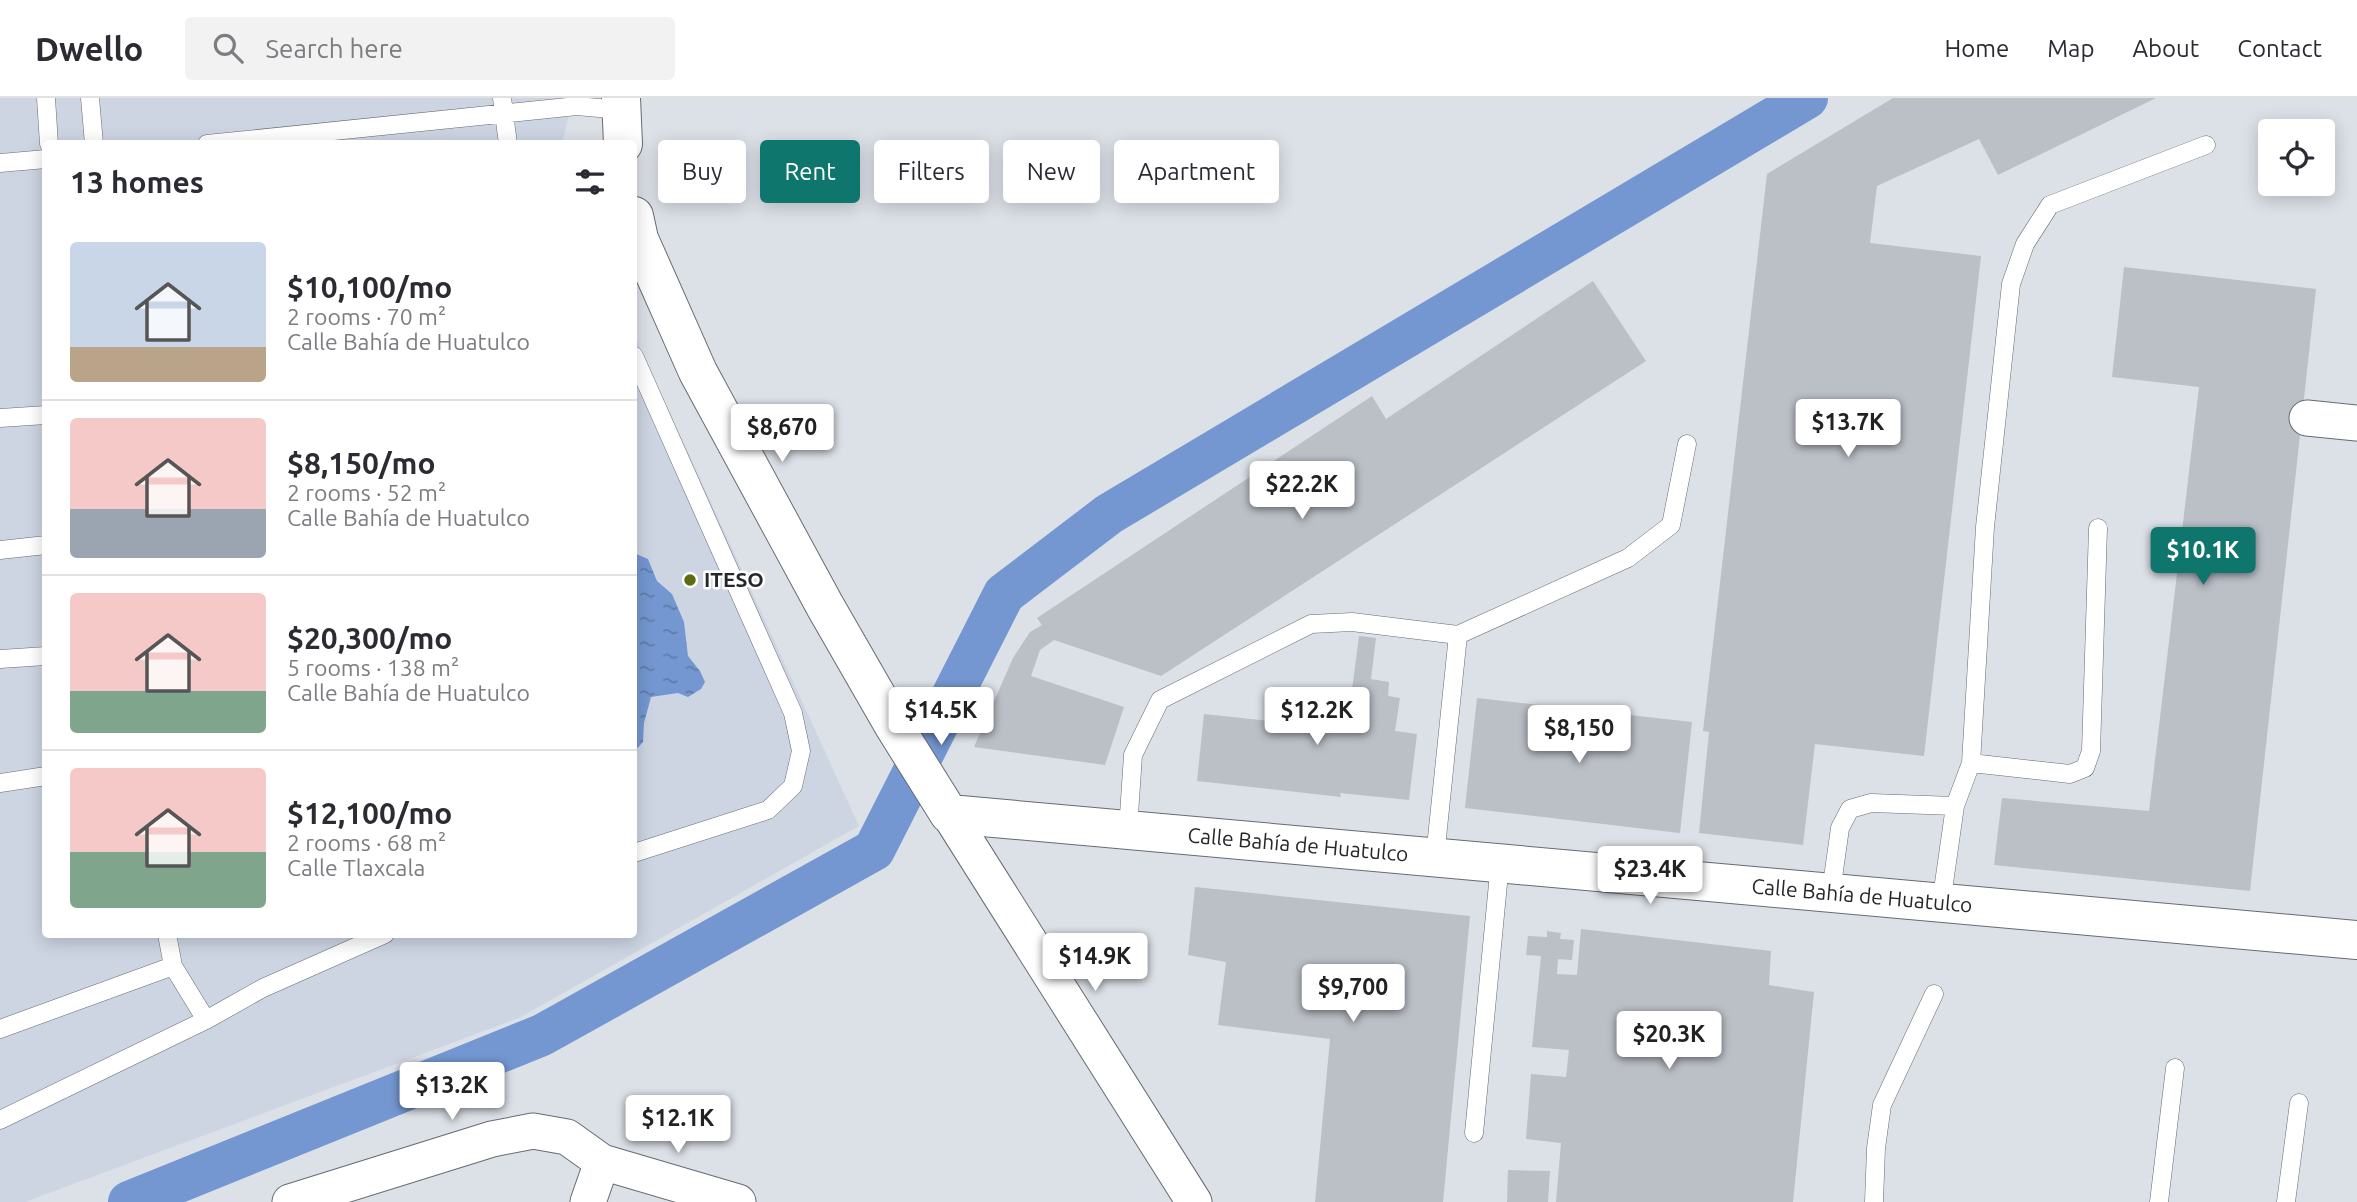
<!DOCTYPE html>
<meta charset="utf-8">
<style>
body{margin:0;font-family:Ubuntu,sans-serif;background:#f2f2f3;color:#2b2b33;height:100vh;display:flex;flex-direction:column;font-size:26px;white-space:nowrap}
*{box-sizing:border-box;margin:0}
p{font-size:23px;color:#7c7c81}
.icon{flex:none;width:38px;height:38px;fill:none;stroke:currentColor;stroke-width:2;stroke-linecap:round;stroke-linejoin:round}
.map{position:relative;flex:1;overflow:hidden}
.details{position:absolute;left:42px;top:42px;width:595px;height:798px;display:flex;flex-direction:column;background:#fff;border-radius:7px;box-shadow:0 4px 18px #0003}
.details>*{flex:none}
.top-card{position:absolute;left:658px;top:42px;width:665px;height:63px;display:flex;gap:14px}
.buttons{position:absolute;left:2258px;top:21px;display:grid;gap:14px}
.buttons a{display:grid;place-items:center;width:77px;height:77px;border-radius:7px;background:#fff;box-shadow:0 4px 18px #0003;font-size:35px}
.price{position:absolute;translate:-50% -60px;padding:0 16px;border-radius:7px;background:#fff;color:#222;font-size:23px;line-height:46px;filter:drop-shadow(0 2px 4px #0008)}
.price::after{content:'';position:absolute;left:50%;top:42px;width:21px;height:16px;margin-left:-10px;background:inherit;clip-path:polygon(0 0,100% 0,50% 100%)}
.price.current{background:#0f766e;color:#fff}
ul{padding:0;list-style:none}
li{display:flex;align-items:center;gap:21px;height:175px;padding:0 28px}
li+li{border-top:2px solid #e1e1e2}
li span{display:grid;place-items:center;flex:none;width:196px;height:140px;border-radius:7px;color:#555}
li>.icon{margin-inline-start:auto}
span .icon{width:84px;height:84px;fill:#fffc;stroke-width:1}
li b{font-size:30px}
h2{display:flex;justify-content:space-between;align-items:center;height:84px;padding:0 28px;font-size:30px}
.chip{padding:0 24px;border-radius:7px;background:#fff;box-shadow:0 4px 18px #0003;font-size:24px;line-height:63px}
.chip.current{background:#0f766e;color:#fff}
header{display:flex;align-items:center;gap:42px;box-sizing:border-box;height:98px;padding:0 35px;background:#fff;border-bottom:2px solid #e1e1e2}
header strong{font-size:33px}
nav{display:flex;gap:38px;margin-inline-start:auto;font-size:24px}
.search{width:490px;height:63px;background:#f2f2f3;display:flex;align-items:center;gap:18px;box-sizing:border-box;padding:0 24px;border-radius:7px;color:#7c7c81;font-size:26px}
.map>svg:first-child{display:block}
</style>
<header>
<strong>Dwello</strong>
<div class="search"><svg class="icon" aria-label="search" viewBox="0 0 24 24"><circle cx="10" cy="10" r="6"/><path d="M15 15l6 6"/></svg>Search here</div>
<nav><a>Home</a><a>Map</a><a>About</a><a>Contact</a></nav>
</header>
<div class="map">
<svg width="2357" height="1104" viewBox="0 0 2357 1104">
<defs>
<pattern id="water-ripples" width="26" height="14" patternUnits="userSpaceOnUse" patternTransform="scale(1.75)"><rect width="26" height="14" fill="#7497d1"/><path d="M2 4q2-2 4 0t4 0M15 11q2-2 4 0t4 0" fill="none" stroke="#5f7baa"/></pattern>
</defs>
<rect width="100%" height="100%" fill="#dce0e7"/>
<path fill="#cdd5e3" d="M 0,0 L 573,0 L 562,45 L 46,46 L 46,836 L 634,836 L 634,236 L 859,728 L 519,920 L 25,1104 L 0,1104 Z"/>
<path fill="url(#water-ripples)" d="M 634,455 L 648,461 L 657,483 L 672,496 L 684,524 L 688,558 L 700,573 L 705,584 L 701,591 L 688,599 L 678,595 L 651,599 L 644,625 L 643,644 L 634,654 Z"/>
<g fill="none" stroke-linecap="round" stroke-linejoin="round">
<path stroke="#7497d1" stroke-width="42" d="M 129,1104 L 542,937 L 874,752 L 1004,496 L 1109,416 L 1807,0"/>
</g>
<path fill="#bbbfc6" d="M 1893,0 L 2156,0 L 1998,77 L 1979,41 L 1877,88 L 1870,145 L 1981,158 L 1924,658 L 1815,646 L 1803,747 L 1699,735 L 1709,634 L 1703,633 L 1767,76 Z
M 2124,169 L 2316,191 L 2250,793 L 1994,767 L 2002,700 L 2149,713 L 2199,289 L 2112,279 Z
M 1593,183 L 1646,263 L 1161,578 L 1054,542 L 1040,552 L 1031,578 L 1124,609 L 1105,667 L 974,649 L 1013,560 L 1030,534 L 1042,527 L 1037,520 L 1372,298 L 1386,321 Z
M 1359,538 L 1376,540 L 1371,581 L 1389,584 L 1388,598 L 1400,600 L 1395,633 L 1417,636 L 1409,702 L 1340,695 L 1341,699 L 1197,683 L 1204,616 L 1347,631 Z
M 1477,600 L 1692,624 L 1680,735 L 1465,710 Z
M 1195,789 L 1470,818 L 1443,1104 L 1315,1104 L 1330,941 L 1218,927 L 1226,864 L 1188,857 Z
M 1581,831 L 1771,853 L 1769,887 L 1814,894 L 1793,1104 L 1556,1104 L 1561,1045 L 1526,1041 L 1531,976 L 1566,979 L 1569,952 L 1532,949 L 1541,858 L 1526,857 L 1528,838 L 1547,839 L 1547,833 L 1561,835 L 1560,841 L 1574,842 L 1572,862 L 1558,861 L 1557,876 L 1577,877 Z
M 1508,1072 L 1550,1073 L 1548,1104 L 1507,1104 Z"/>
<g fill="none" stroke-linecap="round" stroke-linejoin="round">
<g stroke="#676b71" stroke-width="19">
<path id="service" d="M 46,0 L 49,46
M 90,0 L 94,46
M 502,0 L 508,46
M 207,46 L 577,8 L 621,12
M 0,65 L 46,61
M 634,258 L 793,615 L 801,653 L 793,688 L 768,712 L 634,755
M 0,320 L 46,317
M 0,452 L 46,447
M 1458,537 L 1628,460 L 1671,427 L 1687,346
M 0,561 L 46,558
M 1971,665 L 2070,676 L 2085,670 L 2091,653 L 2098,430
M 0,685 L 46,678
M 1128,732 L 1133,657 L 1160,602 L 1311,526 L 1352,524 L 1458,537 L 1435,759
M 1831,794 L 1840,730 L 1850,711 L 1871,705 L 1955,708 L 1971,665 L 1985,429 L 2011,186 L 2025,146 L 2050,107 L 2206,47
M 1941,806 L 1955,708
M 167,836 L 173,868 L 206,922
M 0,931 L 173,868
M 0,1022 L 206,922 L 263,890 L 385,836
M 1474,1035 L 1500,765
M 1874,1104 L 1876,1050 L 1882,1007 L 1934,896
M 2159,1104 L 2175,970
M 2286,1104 L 2299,1005"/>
</g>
<g stroke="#676b71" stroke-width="37">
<path id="minor" d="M 2307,320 L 2357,325
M 949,716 L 1194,1104
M 290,1104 L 492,1041 L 533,1033 L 567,1039 L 602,1064 L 738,1104
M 588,1104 L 602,1064"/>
</g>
<g stroke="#676b71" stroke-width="40">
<path id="tertiary" d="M 621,0 L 623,46
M 634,118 L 639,141 L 698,274 L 825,508 L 894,628 L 949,716 L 2357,842"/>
</g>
<use href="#service" stroke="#fff" stroke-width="18"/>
<use href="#minor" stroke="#fff" stroke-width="35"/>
<use href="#tertiary" stroke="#fff" stroke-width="38"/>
</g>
<circle fill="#5e6b14" stroke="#fff" stroke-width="2.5" cx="690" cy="482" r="7"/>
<g text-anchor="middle" stroke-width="5" stroke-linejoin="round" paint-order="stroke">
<g font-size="21" font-weight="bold" fill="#25272a" stroke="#fff" text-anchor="start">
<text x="704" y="489">ITESO</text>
</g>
<g font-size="21" fill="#25272a" stroke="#fff">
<text transform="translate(1298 747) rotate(5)" y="7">Calle Bahía de Huatulco</text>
<text transform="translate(1862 798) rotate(5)" y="7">Calle Bahía de Huatulco</text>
</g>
</g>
</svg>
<div class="buttons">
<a><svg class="icon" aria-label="locate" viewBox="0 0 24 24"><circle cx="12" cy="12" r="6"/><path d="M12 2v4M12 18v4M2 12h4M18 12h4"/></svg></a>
</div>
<b class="price" style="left:1848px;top:361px">$13.7K</b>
<b class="price" style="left:782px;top:366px">$8,670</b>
<b class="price" style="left:1302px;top:423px">$22.2K</b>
<b class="price current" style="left:2203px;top:489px">$10.1K</b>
<b class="price" style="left:941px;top:649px">$14.5K</b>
<b class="price" style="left:1317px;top:649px">$12.2K</b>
<b class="price" style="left:1579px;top:667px">$8,150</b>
<b class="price" style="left:1650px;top:808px">$23.4K</b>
<b class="price" style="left:1095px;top:895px">$14.9K</b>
<b class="price" style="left:1353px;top:926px">$9,700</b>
<b class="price" style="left:1669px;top:973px">$20.3K</b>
<b class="price" style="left:452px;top:1024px">$13.2K</b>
<b class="price" style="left:678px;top:1057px">$12.1K</b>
<div class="top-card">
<a class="chip">Buy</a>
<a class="chip current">Rent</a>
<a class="chip">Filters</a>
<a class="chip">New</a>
<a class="chip">Apartment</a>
</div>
<section class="details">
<h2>13 homes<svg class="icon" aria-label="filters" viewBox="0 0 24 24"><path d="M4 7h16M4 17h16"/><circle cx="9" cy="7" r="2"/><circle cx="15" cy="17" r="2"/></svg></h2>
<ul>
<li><span style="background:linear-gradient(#c9d6e8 75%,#b9a48a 0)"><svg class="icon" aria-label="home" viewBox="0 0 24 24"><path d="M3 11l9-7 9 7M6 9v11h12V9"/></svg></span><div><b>$10,100/mo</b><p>2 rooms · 70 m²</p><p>Calle Bahía de Huatulco</p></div></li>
<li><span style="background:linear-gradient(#f6c9c9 65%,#9aa5b1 0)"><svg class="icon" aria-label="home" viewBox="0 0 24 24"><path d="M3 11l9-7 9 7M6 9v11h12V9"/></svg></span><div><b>$8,150/mo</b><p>2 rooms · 52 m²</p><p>Calle Bahía de Huatulco</p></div></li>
<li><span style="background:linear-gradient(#f6c9c9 70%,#7fa58c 0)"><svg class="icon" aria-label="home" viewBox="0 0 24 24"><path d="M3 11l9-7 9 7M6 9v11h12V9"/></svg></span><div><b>$20,300/mo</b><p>5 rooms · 138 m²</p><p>Calle Bahía de Huatulco</p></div></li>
<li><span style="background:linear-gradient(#f6c9c9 60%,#7fa58c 0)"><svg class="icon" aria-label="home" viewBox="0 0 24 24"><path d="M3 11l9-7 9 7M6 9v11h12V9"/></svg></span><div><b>$12,100/mo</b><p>2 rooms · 68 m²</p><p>Calle Tlaxcala</p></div></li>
</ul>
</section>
</div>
